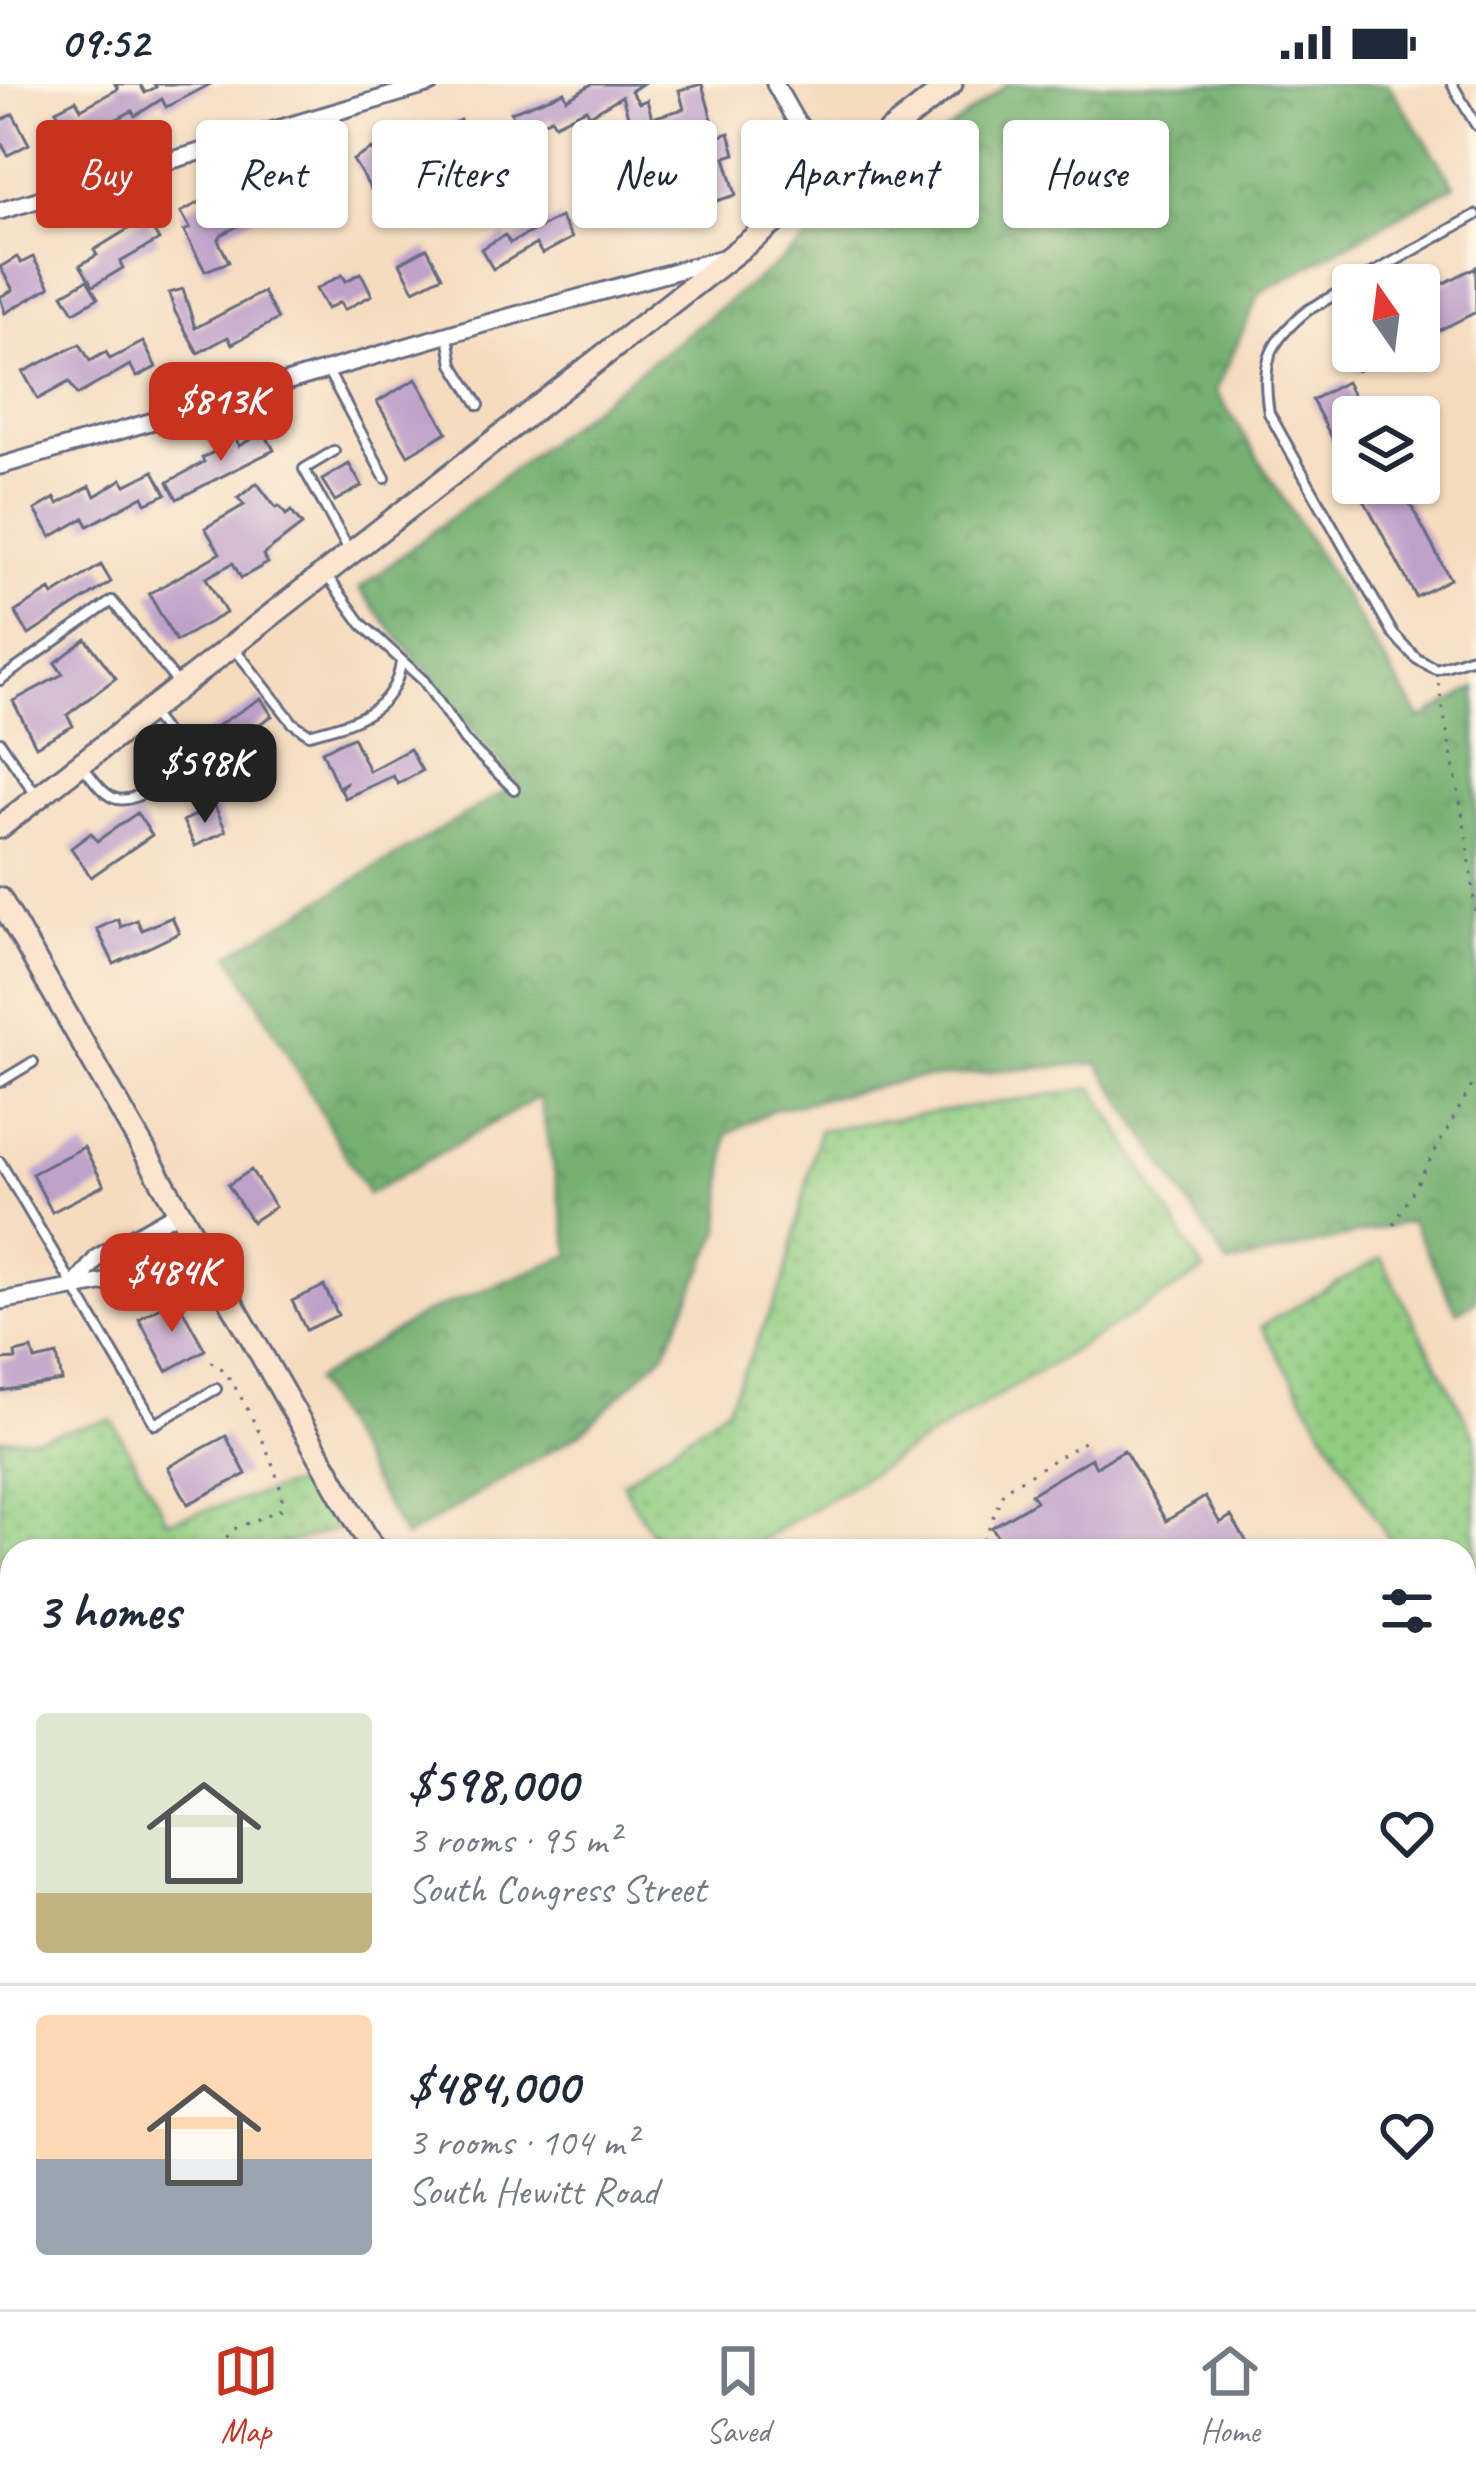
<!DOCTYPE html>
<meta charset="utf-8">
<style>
body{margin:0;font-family:Caveat,sans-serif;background:#f6f6f7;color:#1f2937;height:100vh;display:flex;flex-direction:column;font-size:45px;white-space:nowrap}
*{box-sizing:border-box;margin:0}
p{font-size:39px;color:#747a83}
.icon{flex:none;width:66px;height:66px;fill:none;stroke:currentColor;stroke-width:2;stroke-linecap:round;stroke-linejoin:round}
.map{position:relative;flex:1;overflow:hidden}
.drawer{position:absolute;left:0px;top:1455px;width:1476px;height:771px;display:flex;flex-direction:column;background:#fff;border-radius:36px 36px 0 0;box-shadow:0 3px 9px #0004}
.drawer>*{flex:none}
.banner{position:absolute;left:36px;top:36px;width:1404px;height:108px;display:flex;gap:24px}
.needle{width:78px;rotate:346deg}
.tools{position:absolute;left:1332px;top:180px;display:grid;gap:24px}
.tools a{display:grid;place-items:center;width:108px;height:108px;border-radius:12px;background:#fff;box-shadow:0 3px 9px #0004;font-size:60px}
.price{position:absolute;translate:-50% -102px;padding:0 27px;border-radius:24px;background:#c8321e;color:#fff;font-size:39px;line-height:78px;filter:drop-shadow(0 3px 6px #0008)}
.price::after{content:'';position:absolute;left:50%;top:72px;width:36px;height:27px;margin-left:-18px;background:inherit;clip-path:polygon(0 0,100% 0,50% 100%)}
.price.selected{background:#222;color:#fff}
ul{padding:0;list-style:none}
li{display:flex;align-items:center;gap:36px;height:300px;padding:0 36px}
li+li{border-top:3px solid #e0e1e3}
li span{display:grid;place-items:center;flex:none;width:336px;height:240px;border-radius:12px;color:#555}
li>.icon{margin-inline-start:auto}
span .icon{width:144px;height:144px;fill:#fffc;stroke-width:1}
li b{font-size:51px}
h2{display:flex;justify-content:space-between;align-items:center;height:144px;padding:0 36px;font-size:51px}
.tag{padding:0 42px;border-radius:12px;background:#fff;box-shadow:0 3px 9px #0004;font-size:42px;line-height:108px}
.tag.selected{background:#c8321e;color:#fff}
.status{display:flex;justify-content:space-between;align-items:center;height:84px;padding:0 60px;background:#fff;direction:ltr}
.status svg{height:33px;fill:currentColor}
.tab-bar{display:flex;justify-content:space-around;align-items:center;height:168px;border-top:3px solid #e0e1e3;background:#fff;font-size:33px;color:#747a83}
.tab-bar a{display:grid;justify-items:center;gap:6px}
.tab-bar .selected{color:#c8321e}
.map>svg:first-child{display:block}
</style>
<div class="status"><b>09:52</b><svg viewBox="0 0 49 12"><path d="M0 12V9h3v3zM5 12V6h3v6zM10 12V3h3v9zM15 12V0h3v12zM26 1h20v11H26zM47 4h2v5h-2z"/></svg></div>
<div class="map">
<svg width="1476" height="2225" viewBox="0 0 1476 2225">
<defs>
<pattern id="grass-dots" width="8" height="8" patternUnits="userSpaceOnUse" patternTransform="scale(3)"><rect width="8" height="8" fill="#91cd81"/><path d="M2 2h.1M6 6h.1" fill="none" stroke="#7cb072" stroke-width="1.8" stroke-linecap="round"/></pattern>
<pattern id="forest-crowns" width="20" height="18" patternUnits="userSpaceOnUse" patternTransform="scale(3)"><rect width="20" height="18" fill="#74b06f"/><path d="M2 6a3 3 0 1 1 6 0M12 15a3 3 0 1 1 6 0" fill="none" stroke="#5e905e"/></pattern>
</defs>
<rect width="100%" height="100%" fill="#fcf5e5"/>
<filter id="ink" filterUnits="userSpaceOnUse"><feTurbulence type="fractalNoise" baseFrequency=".00833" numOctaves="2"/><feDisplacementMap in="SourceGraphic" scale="24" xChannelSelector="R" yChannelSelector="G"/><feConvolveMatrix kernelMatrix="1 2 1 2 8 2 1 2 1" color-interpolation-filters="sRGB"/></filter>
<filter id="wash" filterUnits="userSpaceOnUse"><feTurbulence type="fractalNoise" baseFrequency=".004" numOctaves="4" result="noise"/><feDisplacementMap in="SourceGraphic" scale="48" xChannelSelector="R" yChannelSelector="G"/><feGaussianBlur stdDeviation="2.7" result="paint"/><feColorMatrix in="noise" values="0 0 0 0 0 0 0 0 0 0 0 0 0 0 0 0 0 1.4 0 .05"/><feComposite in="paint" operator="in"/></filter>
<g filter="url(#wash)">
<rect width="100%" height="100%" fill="#f5dcbf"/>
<path fill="url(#grass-dots)" stroke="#567e70" stroke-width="3" d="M 1094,1004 L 1204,1187 L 743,1467 L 662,1467 L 622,1399 L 727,1323 L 783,1200 L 819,1046 Z
M 1381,1174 L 1476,1354 L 1476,1747 L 1464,1753 L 1464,1467 L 1396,1467 L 1261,1242 Z
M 112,1336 L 168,1437 L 308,1396 L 338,1445 L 261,1467 L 12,1467 L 12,1536 L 0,1539 L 0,1355 L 33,1354 Z"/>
<path fill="url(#forest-crowns)" stroke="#487066" stroke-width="3" d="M 1007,0 L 1388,0 L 1455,101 L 1260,209 L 1216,307 L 1421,635 L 1476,603 L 1476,1217 L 1457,1228 L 1411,1137 L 1228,1181 L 1098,979 L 912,995 L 772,1026 L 727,1050 L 721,1145 L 665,1268 L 582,1348 L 405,1454 L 314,1297 L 425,1229 L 571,1171 L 539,1013 L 368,1110 L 230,870 L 517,700 L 359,505 Z"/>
<g id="blocks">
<path fill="#bea0c9" d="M 115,0 L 140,0 L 145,9 L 156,3 L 154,0 L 211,0 L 166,23 L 162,15 L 135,32 L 132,27 L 83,53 L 80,49 L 71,53 L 56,26 L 76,16 L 81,25 L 118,5 Z
M 592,0 L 642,0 L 631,7 L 639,19 L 647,16 L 652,34 L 684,25 L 679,6 L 702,0 L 717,53 L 729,49 L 735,70 L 725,73 L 736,111 L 677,129 L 671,111 L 694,104 L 678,47 L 636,59 L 622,12 L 590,31 L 586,25 L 555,40 L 551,34 L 521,49 L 511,28 L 564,8 L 567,15 Z
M 13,30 L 29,60 L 8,71 L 0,57 L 0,37 Z
M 460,36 L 474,59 L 435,88 L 417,58 Z
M 372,65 L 385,87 L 379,91 L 383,100 L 372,107 L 353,76 Z
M 319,78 L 336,108 L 315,119 L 307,104 L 221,151 L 218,156 L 229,178 L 205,187 L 184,147 L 190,144 L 181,128 L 202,117 L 205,121 L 239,101 L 246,113 Z
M 560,133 L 572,154 L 542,170 L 536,160 L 493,185 L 481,165 L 505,151 L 510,159 Z
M 146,134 L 159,156 L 120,178 L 123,184 L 93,202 L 80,181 L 97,171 L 94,166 Z
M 427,164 L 442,192 L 414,206 L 400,179 Z
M 17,173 L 21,179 L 33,173 L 50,203 L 5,229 L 0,213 L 13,206 L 0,183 Z
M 1476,183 L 1476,228 L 1419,256 L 1419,212 Z
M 361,189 L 372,211 L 344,226 L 340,218 L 327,225 L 316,205 L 342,191 L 346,197 Z
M 87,196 L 98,214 L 74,228 L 63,210 Z
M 183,205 L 195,244 L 263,208 L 278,235 L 232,260 L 228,253 L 198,269 L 175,228 L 169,209 Z
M 143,258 L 156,283 L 137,293 L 130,281 L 77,311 L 69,298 L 38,315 L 23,288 L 80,260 L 90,277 L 106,268 L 110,275 Z
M 1346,267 L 1398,267 L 1357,287 Z
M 416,295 L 447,348 L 408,371 L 377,318 Z
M 1346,298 L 1364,333 L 1353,333 L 1353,394 L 1312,316 Z
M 264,348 L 274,366 L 177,415 L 168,398 L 204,378 L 202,374 L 218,366 L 216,363 L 235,354 L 239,362 Z
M 349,380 L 362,402 L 335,417 L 322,396 Z
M 154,387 L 166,410 L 146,419 L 143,412 L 88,442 L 84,434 L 51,453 L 35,426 L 55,414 L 58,420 L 90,402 L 95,412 L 122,395 L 126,401 Z
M 257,399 L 276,424 L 279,422 L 286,431 L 291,427 L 302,441 L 263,471 L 268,479 L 241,494 L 233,479 L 206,494 L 226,529 L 176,557 L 149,510 L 220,469 L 205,444 L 244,421 L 238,414 Z
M 1355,399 L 1399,399 L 1450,495 L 1416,513 Z
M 101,481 L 111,498 L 29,551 L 15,528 L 50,506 L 53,511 Z
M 86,555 L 116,594 L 67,631 L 73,642 L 36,662 L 13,617 L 63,590 L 55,579 Z
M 261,614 L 272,632 L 216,667 L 227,686 L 207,698 L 185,662 Z
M 353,653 L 369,687 L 410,665 L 422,687 L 398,700 L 393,692 L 345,714 L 340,704 L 347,698 L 338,703 L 322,667 Z
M 215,722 L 226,747 L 195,762 L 183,737 Z
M 137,729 L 152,751 L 91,793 L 71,764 L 91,749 L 97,757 Z
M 172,833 L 179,849 L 114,880 L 97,845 L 118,835 L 121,843 L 137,836 L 142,846 Z
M 84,1063 L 104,1101 L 52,1128 L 32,1090 Z
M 251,1086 L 275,1123 L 252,1138 L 228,1101 Z
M 324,1202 L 338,1231 L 306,1246 L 292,1217 Z
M 176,1214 L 205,1266 L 167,1287 L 139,1235 Z
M 32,1265 L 35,1276 L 57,1271 L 62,1297 L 0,1307 L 0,1276 L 16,1275 L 15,1269 Z
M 226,1352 L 246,1390 L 188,1420 L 168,1383 Z
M 1124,1366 L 1166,1437 L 1205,1413 L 1220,1439 L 1231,1432 L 1252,1467 L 1007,1467 L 992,1443 L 1036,1417 L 1031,1410 L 1091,1374 L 1096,1383 Z"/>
</g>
</g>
<g filter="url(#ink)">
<use href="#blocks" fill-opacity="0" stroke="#676c80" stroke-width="3"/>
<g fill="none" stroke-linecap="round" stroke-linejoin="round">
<g stroke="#676c80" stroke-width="14">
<path id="lane" d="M 1452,0 L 1476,41
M 1476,131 L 1308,226 C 1268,258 1261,279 1269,329 L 1393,550 L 1417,575 L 1436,585 L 1476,572
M 448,252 L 453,280 L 479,321
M 328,287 L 385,394
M 334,367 L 304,385 L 348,464
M 327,492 L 362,540 L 424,597 L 465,657 L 514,705
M 234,564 L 293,639 L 309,650 C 352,639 395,628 401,578
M 0,596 L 112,517 L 180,602
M 0,658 L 36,711
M 82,681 C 91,692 103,712 117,715 C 136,720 175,692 174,671 C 173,656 160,641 150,629
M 0,998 L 33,978
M 0,1078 L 155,1340 L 216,1305"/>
</g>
<g stroke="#676c80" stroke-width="21">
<path id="street" d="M 775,0 L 794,34 L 838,90
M 0,127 L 430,0
M 0,382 L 480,241 L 723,174
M 75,1201 L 98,1173 L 178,1128
M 0,1217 L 111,1197 L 194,1156
M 240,2214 L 243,2225"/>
</g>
<g stroke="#676c80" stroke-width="27">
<path id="secondary" d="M 0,743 L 951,0
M 0,815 L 374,1467
M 1464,2010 L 1476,2007
M 810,2214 L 817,2225
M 668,2225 L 707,2214"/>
</g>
<path stroke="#676c80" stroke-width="3" stroke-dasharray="3 9" stroke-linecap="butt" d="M 1438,599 L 1468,761 L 1476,835
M 1394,1141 L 1476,994
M 65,1467 L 111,1458 L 147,1465 L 220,1463 L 232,1446 L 281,1425 C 290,1403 240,1305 223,1286 C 217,1279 214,1279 206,1277
M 979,1467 L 1004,1406 L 1087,1356
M 0,1485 L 12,1483"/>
<use href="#lane" stroke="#fff" stroke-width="8"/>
<use href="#street" stroke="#fff" stroke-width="15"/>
<use href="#secondary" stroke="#fce5cf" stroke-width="21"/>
</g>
</g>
</svg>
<div class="tools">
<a><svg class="needle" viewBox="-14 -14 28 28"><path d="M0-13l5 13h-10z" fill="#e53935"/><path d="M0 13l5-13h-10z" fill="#747a83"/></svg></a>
<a><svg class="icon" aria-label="layers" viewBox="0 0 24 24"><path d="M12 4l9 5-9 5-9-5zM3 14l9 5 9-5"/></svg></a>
</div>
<b class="price" style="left:221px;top:380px">$813K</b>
<b class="price selected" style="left:205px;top:742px">$598K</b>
<b class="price" style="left:172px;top:1251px">$484K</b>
<div class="banner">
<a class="tag selected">Buy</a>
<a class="tag">Rent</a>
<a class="tag">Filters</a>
<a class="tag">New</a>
<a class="tag">Apartment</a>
<a class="tag">House</a>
</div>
<section class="drawer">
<h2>3 homes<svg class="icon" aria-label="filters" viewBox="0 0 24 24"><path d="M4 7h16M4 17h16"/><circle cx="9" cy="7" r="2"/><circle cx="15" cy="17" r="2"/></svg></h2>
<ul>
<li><span style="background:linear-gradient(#dfe7d0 75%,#c2b280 0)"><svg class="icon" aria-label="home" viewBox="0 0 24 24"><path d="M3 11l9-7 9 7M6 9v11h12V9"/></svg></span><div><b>$598,000</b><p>3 rooms · 95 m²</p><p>South Congress Street</p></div><svg class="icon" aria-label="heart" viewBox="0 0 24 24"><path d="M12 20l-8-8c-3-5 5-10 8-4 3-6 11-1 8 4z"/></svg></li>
<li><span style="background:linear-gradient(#ffd9b3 60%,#9aa5b1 0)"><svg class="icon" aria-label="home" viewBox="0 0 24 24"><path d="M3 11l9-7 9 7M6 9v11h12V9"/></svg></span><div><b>$484,000</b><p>3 rooms · 104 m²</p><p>South Hewitt Road</p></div><svg class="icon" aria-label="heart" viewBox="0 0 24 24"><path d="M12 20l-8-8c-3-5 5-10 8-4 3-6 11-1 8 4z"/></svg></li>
</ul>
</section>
</div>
<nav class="tab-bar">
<a class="selected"><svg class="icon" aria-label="map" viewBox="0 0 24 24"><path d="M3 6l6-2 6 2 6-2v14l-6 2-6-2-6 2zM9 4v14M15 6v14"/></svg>Map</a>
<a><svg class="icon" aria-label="saved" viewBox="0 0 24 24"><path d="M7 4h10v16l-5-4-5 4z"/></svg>Saved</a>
<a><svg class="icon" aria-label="home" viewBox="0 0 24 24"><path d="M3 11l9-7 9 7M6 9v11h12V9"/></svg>Home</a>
</nav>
